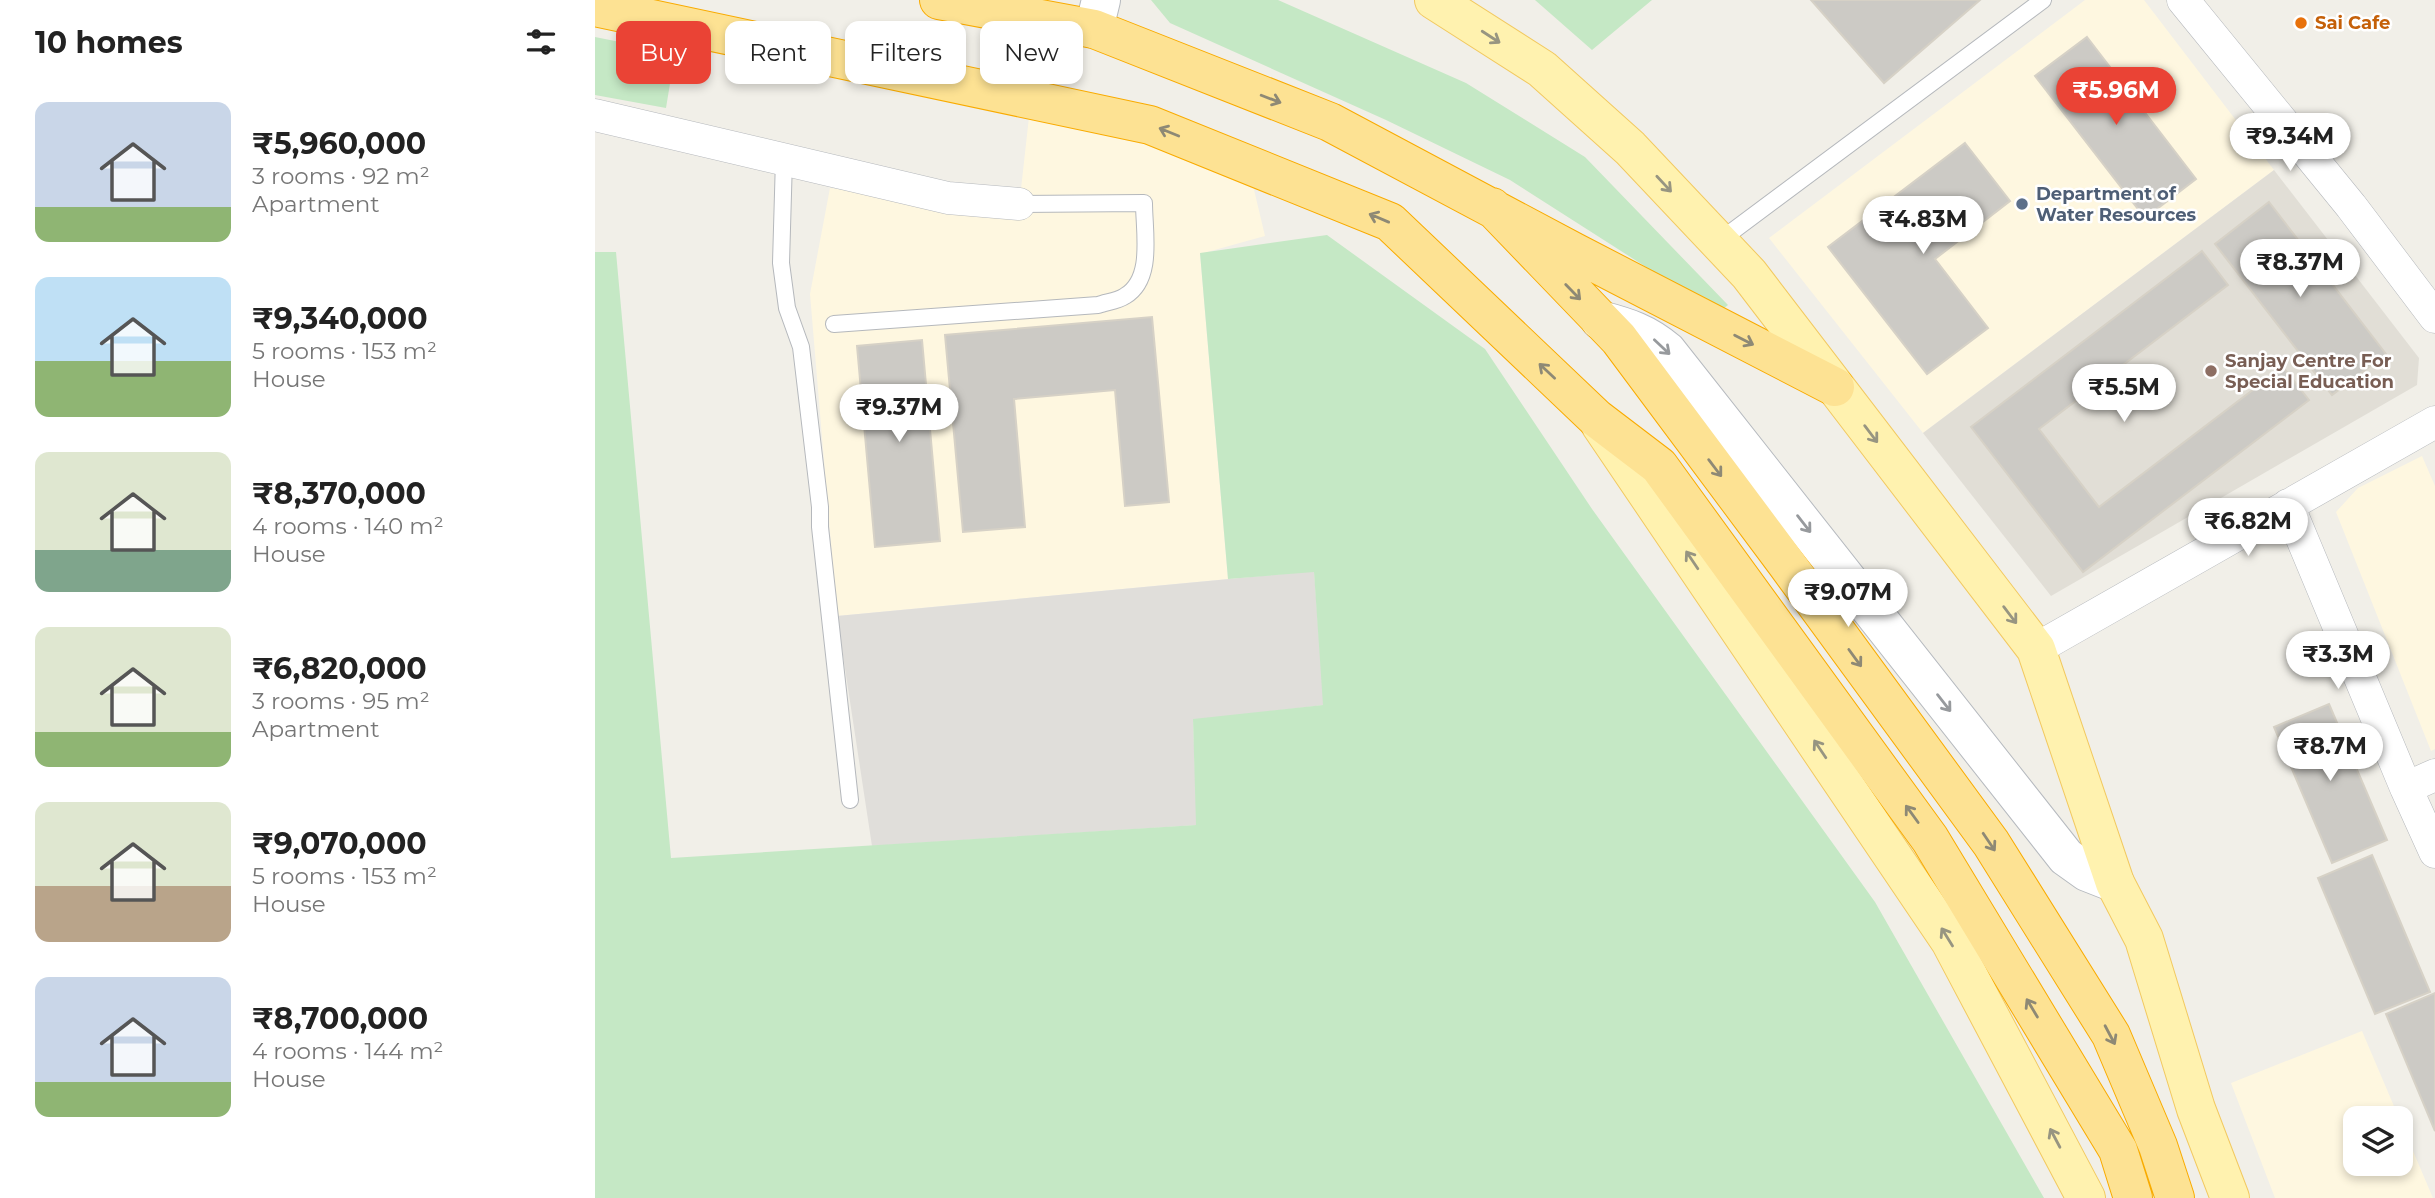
<!DOCTYPE html>
<meta charset="utf-8">
<style>
body{margin:0;font-family:Montserrat,sans-serif;background:#f6f6f6;color:#222;height:100vh;display:flex;flex-direction:column;font-size:26px;white-space:nowrap}
*{box-sizing:border-box;margin:0}
p{font-size:23px;color:#767676}
.icon{flex:none;width:38px;height:38px;fill:none;stroke:currentColor;stroke-width:2;stroke-linecap:round;stroke-linejoin:round}
.map{position:relative;flex:1;overflow:hidden}
.sheet{display:flex;flex-direction:column;background:#fff;width:595px}
.sheet>*{flex:none}
.hud{position:absolute;left:21px;top:21px;width:665px;height:63px;display:flex;gap:14px}
.tools{position:absolute;left:1748px;top:1106px;display:grid;gap:14px}
.tools a{display:grid;place-items:center;width:70px;height:70px;border-radius:14px;background:#fff;box-shadow:0 4px 10px #0003;font-size:35px}
.price{position:absolute;translate:-50% -60px;padding:0 16px;border-radius:24px;background:#fff;color:#222;font-size:23px;line-height:46px;filter:drop-shadow(0 2px 4px #0008)}
.price::after{content:'';position:absolute;left:50%;top:42px;width:21px;height:16px;margin-left:-10px;background:inherit;clip-path:polygon(0 0,100% 0,50% 100%)}
.price.current{background:#ea4335;color:#fff}
ul{padding:0;list-style:none}
li{display:flex;align-items:center;gap:21px;height:175px;padding:0 35px}
li span{display:grid;place-items:center;flex:none;width:196px;height:140px;border-radius:14px;color:#555}
li>.icon{margin-inline-start:auto}
span .icon{width:84px;height:84px;fill:#fffc;stroke-width:1}
li b{font-size:30px}
h2{display:flex;justify-content:space-between;align-items:center;height:84px;padding:0 35px;font-size:30px}
.pill{padding:0 24px;border-radius:14px;background:#fff;box-shadow:0 4px 10px #0003;font-size:24px;line-height:63px}
.pill.current{background:#ea4335;color:#fff}
main{display:flex;flex:1;min-height:0}
.map>svg:first-child{display:block}
</style>
<main>
<section class="sheet">
<h2>10 homes<svg class="icon" aria-label="filters" viewBox="0 0 24 24"><path d="M4 7h16M4 17h16"/><circle cx="9" cy="7" r="2"/><circle cx="15" cy="17" r="2"/></svg></h2>
<ul>
<li><span style="background:linear-gradient(#c9d6e8 75%,#8fb573 0)"><svg class="icon" aria-label="home" viewBox="0 0 24 24"><path d="M3 11l9-7 9 7M6 9v11h12V9"/></svg></span><div><b>₹5,960,000</b><p>3 rooms · 92 m²</p><p>Apartment</p></div></li>
<li><span style="background:linear-gradient(#bfe0f5 60%,#8fb573 0)"><svg class="icon" aria-label="home" viewBox="0 0 24 24"><path d="M3 11l9-7 9 7M6 9v11h12V9"/></svg></span><div><b>₹9,340,000</b><p>5 rooms · 153 m²</p><p>House</p></div></li>
<li><span style="background:linear-gradient(#dfe7d0 70%,#7fa58c 0)"><svg class="icon" aria-label="home" viewBox="0 0 24 24"><path d="M3 11l9-7 9 7M6 9v11h12V9"/></svg></span><div><b>₹8,370,000</b><p>4 rooms · 140 m²</p><p>House</p></div></li>
<li><span style="background:linear-gradient(#dfe7d0 75%,#8fb573 0)"><svg class="icon" aria-label="home" viewBox="0 0 24 24"><path d="M3 11l9-7 9 7M6 9v11h12V9"/></svg></span><div><b>₹6,820,000</b><p>3 rooms · 95 m²</p><p>Apartment</p></div></li>
<li><span style="background:linear-gradient(#dfe7d0 60%,#b9a48a 0)"><svg class="icon" aria-label="home" viewBox="0 0 24 24"><path d="M3 11l9-7 9 7M6 9v11h12V9"/></svg></span><div><b>₹9,070,000</b><p>5 rooms · 153 m²</p><p>House</p></div></li>
<li><span style="background:linear-gradient(#c9d6e8 75%,#8fb573 0)"><svg class="icon" aria-label="home" viewBox="0 0 24 24"><path d="M3 11l9-7 9 7M6 9v11h12V9"/></svg></span><div><b>₹8,700,000</b><p>4 rooms · 144 m²</p><p>House</p></div></li>
</ul>
</section>
<div class="map">
<svg width="1840" height="1198" viewBox="0 0 1840 1198">
<rect width="100%" height="100%" fill="#f1efe8"/>
<path fill="#fef7e0" d="M 1490,0 L 1549,0 L 1679,170 L 1328,433 L 1174,238 Z
M 435,108 L 656,177 L 670,236 L 605,254 L 633,579 L 242,616 L 215,294 L 235,188 L 423,216 Z
M 1827,456 L 1840,486 L 1840,749 L 1836,751 L 1741,512 L 1763,488 Z
M 1767,1031 L 1804,1118 L 1760,1118 L 1760,1164 L 1806,1164 L 1806,1123 L 1838,1198 L 1680,1198 L 1636,1083 Z"/>
<path fill="#e0deda" d="M 719,571 L 729,705 L 598,720 L 602,825 L 277,846 L 242,616 Z"/>
<path fill="#e1ded6" d="M 1679,170 L 1824,358 L 1822,385 L 1456,596 L 1328,433 Z"/>
<path fill="#c5e8c5" d="M 556,0 L 683,0 L 871,83 L 990,157 L 1133,305 L 1123,313 L 915,180 L 791,120 L 575,23 Z
M 940,0 L 1057,0 L 997,50 Z
M 0,37 L 80,53 L 71,108 L 0,95 Z
M 732,235 L 890,349 L 997,509 L 1280,902 L 1449,1198 L 0,1198 L 0,252 L 21,252 L 76,858 L 601,825 L 598,719 L 728,705 L 719,572 L 633,579 L 605,253 Z"/>
<path fill="#cccac5" stroke="#d6d1c6" stroke-width="2" d="M 1216,0 L 1385,0 L 1289,83 Z
M 1492,37 L 1601,179 L 1550,218 L 1440,76 Z
M 1370,143 L 1415,201 L 1340,259 L 1393,328 L 1332,374 L 1233,247 Z
M 1674,202 L 1791,354 L 1737,395 L 1620,244 Z
M 1607,251 L 1633,285 L 1444,429 L 1504,507 L 1688,367 L 1714,400 L 1488,572 L 1376,427 Z
M 557,317 L 574,502 L 530,506 L 520,390 L 419,399 L 430,527 L 368,532 L 350,335 Z
M 327,340 L 345,541 L 280,547 L 262,346 Z
M 1734,704 L 1792,840 L 1737,863 L 1679,727 Z
M 1777,855 L 1835,992 L 1780,1014 L 1723,878 Z
M 1840,993 L 1840,1131 L 1791,1014 Z"/>
<g fill="none" stroke-linecap="round" stroke-linejoin="round">
<g stroke="#b5b8bc" stroke-width="18">
<path id="lane" d="M 189,159 L 186,263 L 192,308 L 206,347 L 225,507 L 225,527 L 255,800
M 1123,242 L 1448,0
M 239,324 L 503,305 C 511,302 523,301 530,296 C 559,279 549,232 549,203 L 424,204"/>
</g>
<g stroke="#b5b8bc" stroke-width="33">
<path id="street" d="M 1588,0 L 1756,206 L 1840,317
M 0,115 L 353,198 L 424,204
M 1693,505 L 1811,788 L 1840,775
M 1441,649 L 1840,422
M 1811,788 L 1840,852"/>
</g>
<g stroke="#b6babf" stroke-width="40">
<path id="secondary" d="M 499,29 L 506,0
M 1005,320 C 1032,327 1051,333 1072,351 L 1471,857 L 1492,872 L 1520,883"/>
</g>
<g stroke="#f2c960" stroke-width="40">
<path id="primary" d="M 839,0 L 947,69 L 1035,148 L 1154,274 L 1441,649 L 1520,883 L 1549,939 L 1601,1109 L 1635,1198
M 1005,424 L 1355,941 L 1491,1198"/>
</g>
<g stroke="#f9ab00" stroke-width="40">
<path id="highway" d="M 344,0 L 499,29 L 735,122 L 979,252 L 1240,387
M 0,7 L 555,125 L 795,222 L 1001,418 L 1064,466 L 1335,839 L 1523,1150 L 1538,1198
M 897,207 L 1024,339 L 1191,563 L 1396,843 L 1516,1035 L 1563,1146 L 1580,1198"/>
</g>
<use href="#lane" stroke="#fff" stroke-width="16"/>
<use href="#street" stroke="#fff" stroke-width="32"/>
<use href="#secondary" stroke="#fff" stroke-width="38"/>
<use href="#primary" stroke="#fff2af" stroke-width="38"/>
<use href="#highway" stroke="#fde293" stroke-width="38"/>
</g>
<defs><path id="oneway-shaft" d="M-6 0H5M1.5-3L5.5 0L1.5 3" fill="none" stroke-width="1.6" stroke-linecap="round" stroke-linejoin="round" transform="scale(1.75)"/></defs>
<g stroke="#979581">
<use href="#oneway-shaft" transform="translate(896 37) rotate(33)"/>
<use href="#oneway-shaft" transform="translate(1069 184) rotate(47)"/>
<use href="#oneway-shaft" transform="translate(1276 434) rotate(53)"/>
<use href="#oneway-shaft" transform="translate(1097 560) rotate(-124)"/>
<use href="#oneway-shaft" transform="translate(1415 615) rotate(53)"/>
<use href="#oneway-shaft" transform="translate(1225 749) rotate(-124)"/>
<use href="#oneway-shaft" transform="translate(1352 937) rotate(-122)"/>
<use href="#oneway-shaft" transform="translate(1460 1138) rotate(-118)"/>
</g>
<g stroke="#8e8975">
<use href="#oneway-shaft" transform="translate(676 99) rotate(21)"/>
<use href="#oneway-shaft" transform="translate(574 132) rotate(-158)"/>
<use href="#oneway-shaft" transform="translate(784 218) rotate(-157)"/>
<use href="#oneway-shaft" transform="translate(978 292) rotate(46)"/>
<use href="#oneway-shaft" transform="translate(1149 340) rotate(27)"/>
<use href="#oneway-shaft" transform="translate(952 371) rotate(-137)"/>
<use href="#oneway-shaft" transform="translate(1120 468) rotate(53)"/>
<use href="#oneway-shaft" transform="translate(1260 658) rotate(54)"/>
<use href="#oneway-shaft" transform="translate(1317 814) rotate(-126)"/>
<use href="#oneway-shaft" transform="translate(1394 842) rotate(56)"/>
<use href="#oneway-shaft" transform="translate(1437 1008) rotate(-121)"/>
<use href="#oneway-shaft" transform="translate(1515 1035) rotate(62)"/>
</g>
<g stroke="#979a9d">
<use href="#oneway-shaft" transform="translate(1067 347) rotate(43)"/>
<use href="#oneway-shaft" transform="translate(1209 524) rotate(52)"/>
<use href="#oneway-shaft" transform="translate(1349 703) rotate(52)"/>
</g>
<circle fill="#e8710a" stroke="#fff" stroke-width="2.5" cx="1706" cy="23" r="7"/>
<circle fill="#5c6f8a" stroke="#fff" stroke-width="2.5" cx="1427" cy="204" r="7"/>
<circle fill="#8d6e63" stroke="#fff" stroke-width="2.5" cx="1616" cy="371" r="7"/>
<g text-anchor="middle" stroke-width="5" stroke-linejoin="round" paint-order="stroke">
<g font-size="18" font-weight="bold" fill="#c56008" stroke="#fff" text-anchor="start">
<text x="1720" y="29">Sai Cafe</text>
</g>
<g font-size="18" font-weight="bold" fill="#4e5e75" stroke="#fff" text-anchor="start">
<text x="1441" y="200">Department of<tspan x="1441" dy="21">Water Resources</tspan></text>
</g>
<g font-size="18" font-weight="bold" fill="#785e54" stroke="#fff" text-anchor="start">
<text x="1630" y="367">Sanjay Centre For<tspan x="1630" dy="21">Special Education</tspan></text>
</g>
</g>
</svg>
<div class="tools">
<a><svg class="icon" aria-label="layers" viewBox="0 0 24 24"><path d="M12 4l9 5-9 5-9-5zM3 14l9 5 9-5"/></svg></a>
</div>
<b class="price current" style="left:1521px;top:127px">₹5.96M</b>
<b class="price" style="left:1695px;top:173px">₹9.34M</b>
<b class="price" style="left:1328px;top:256px">₹4.83M</b>
<b class="price" style="left:1705px;top:299px">₹8.37M</b>
<b class="price" style="left:1529px;top:424px">₹5.5M</b>
<b class="price" style="left:304px;top:444px">₹9.37M</b>
<b class="price" style="left:1653px;top:558px">₹6.82M</b>
<b class="price" style="left:1253px;top:629px">₹9.07M</b>
<b class="price" style="left:1743px;top:691px">₹3.3M</b>
<b class="price" style="left:1735px;top:783px">₹8.7M</b>
<div class="hud">
<a class="pill current">Buy</a>
<a class="pill">Rent</a>
<a class="pill">Filters</a>
<a class="pill">New</a>
</div>
</div>
</main>
